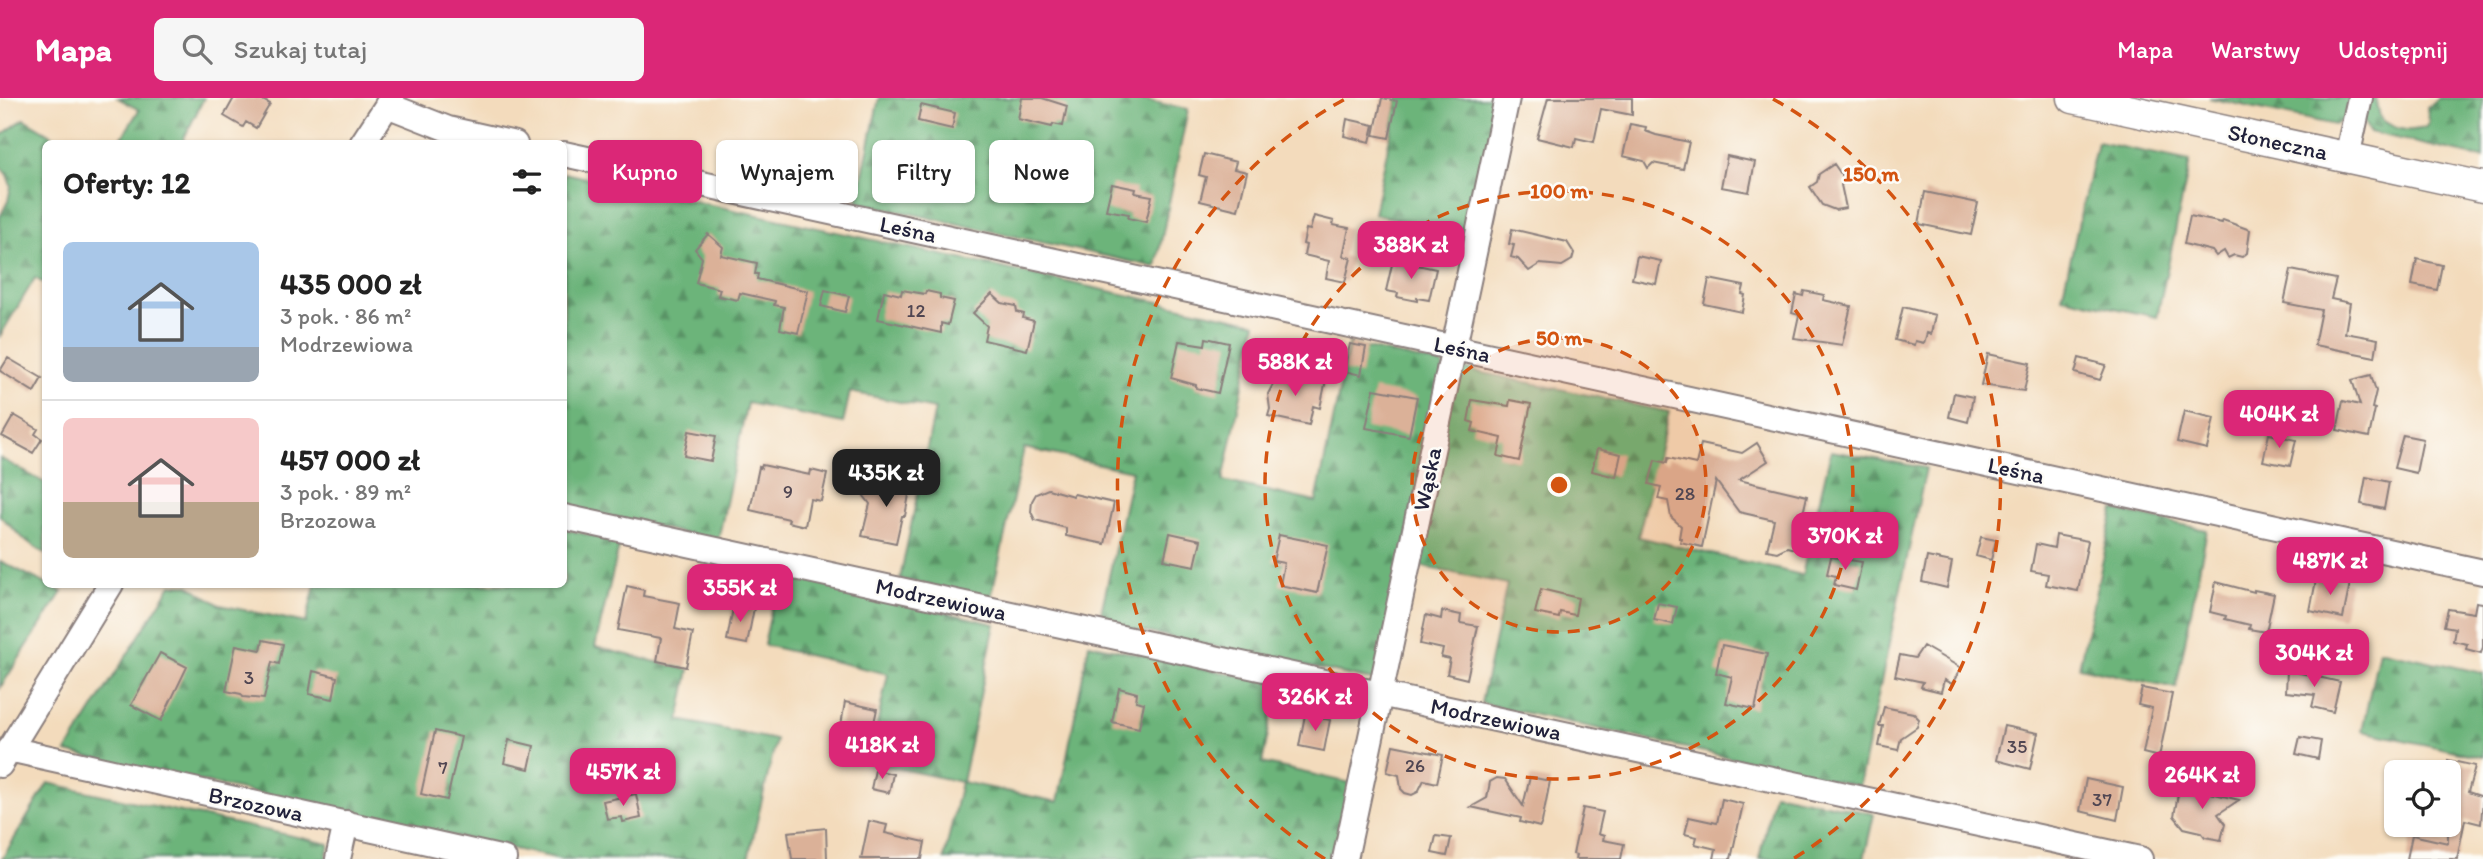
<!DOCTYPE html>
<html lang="pl">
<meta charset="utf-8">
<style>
body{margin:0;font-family:Itim,sans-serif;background:#f6f6f6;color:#222;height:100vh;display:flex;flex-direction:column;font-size:26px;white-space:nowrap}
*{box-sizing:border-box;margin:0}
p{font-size:23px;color:#767676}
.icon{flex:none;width:38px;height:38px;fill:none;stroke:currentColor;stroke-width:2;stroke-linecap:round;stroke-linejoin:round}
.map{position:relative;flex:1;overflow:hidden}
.sheet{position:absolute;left:42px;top:42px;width:525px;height:448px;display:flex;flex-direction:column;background:#fff;border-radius:10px;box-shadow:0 2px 5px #0004}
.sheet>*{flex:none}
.hud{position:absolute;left:588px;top:42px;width:665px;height:63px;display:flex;gap:14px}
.buttons{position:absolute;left:2384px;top:662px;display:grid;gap:14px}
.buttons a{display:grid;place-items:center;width:77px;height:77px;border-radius:10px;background:#fff;box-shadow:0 2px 5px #0004;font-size:35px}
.price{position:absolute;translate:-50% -60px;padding:0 16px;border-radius:14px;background:#db2777;color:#fff;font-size:23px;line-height:46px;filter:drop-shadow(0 2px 4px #0008)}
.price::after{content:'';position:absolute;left:50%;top:42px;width:21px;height:16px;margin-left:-10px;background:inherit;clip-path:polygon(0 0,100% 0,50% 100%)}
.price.current{background:#222;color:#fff}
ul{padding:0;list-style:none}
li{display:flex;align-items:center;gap:21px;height:175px;padding:0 21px}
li+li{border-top:2px solid #e0e0e0}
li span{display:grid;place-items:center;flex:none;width:196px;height:140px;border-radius:10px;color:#555}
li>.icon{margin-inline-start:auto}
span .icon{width:84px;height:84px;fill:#fffc;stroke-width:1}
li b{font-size:30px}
h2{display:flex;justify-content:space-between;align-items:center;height:84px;padding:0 21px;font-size:30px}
.chip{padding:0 24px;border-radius:10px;background:#fff;box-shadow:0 2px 5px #0004;font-size:24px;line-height:63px}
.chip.current{background:#db2777;color:#fff}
header{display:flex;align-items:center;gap:42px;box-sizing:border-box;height:98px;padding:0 35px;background:#db2777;color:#fff}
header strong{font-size:33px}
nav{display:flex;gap:38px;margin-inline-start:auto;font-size:24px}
.search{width:490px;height:63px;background:#f6f6f6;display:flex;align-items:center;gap:18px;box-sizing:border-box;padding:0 24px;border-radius:10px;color:#767676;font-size:26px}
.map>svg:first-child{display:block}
</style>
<header>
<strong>Mapa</strong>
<div class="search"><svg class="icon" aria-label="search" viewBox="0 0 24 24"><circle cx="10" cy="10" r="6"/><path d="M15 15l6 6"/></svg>Szukaj tutaj</div>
<nav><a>Mapa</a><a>Warstwy</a><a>Udostępnij</a></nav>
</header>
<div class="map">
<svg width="2483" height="761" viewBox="0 0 2483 761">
<defs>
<pattern id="forest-firs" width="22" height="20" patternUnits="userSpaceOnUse" patternTransform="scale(1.75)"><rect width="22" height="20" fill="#6cb47a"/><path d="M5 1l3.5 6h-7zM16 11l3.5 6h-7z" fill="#589265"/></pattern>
</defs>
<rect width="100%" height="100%" fill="#fdfcf7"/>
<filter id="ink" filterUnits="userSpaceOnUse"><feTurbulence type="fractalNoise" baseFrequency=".0143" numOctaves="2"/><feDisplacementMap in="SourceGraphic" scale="14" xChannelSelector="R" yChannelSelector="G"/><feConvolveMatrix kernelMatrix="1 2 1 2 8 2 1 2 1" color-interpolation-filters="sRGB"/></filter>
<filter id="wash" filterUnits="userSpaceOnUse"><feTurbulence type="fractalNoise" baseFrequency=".00686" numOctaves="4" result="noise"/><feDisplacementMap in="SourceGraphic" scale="28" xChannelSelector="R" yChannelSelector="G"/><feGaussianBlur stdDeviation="1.57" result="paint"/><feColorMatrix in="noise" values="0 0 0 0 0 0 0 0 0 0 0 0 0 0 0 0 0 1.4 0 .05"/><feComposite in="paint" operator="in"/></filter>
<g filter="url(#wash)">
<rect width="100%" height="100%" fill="#f3dbbc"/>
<path fill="url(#forest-firs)" stroke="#476b5a" stroke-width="2" d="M 118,0 L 204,0 L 184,40 L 184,45 L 118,46 L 139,12 Z
M 879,0 L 1134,0 L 1188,11 L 1156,169 L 857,104 Z
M 1398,0 L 1502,0 L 1474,137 L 1374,116 Z
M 2209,0 L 2350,0 L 2345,21 L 2335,27 Z
M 2368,0 L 2376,0 L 2380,20 C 2393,31 2410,36 2426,29 L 2429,24 L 2427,10 L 2439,0 L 2483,0 L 2483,60 L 2369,34 L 2363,22 Z
M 24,21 L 64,45 L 46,46 L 45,186 L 35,180 L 0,238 L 0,119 L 8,103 L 11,88 L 7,77 L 0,68 L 0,38 Z
M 2097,44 L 2190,63 L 2157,219 L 2062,199 Z
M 564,75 L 1256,225 L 1223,383 L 1316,404 L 1349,246 L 1444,267 L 1377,583 L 1099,524 L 1132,373 L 1024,350 L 991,500 L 900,481 L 935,311 L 850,294 L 843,325 L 747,305 L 718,443 L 564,408 Z
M 1455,269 L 1669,314 L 1638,439 L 1802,477 L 1831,353 L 1926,370 L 1859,688 L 1481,605 L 1507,486 L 1414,467 Z
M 0,360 L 45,385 L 45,456 L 24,441 L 0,418 Z
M 2114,412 L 2207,432 L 2176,590 L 2079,569 Z
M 564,431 L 620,444 L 595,549 L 689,572 L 679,622 L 776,642 L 748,761 L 560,761 L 66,654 L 171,487 L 188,487 L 220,507 L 306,525 L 315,487 L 564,486 Z
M 0,463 L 62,494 L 0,590 Z
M 779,475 L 995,526 L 962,684 L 1058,704 L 1089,546 L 1278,586 L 1262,665 L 1355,686 L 1338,761 L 944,761 L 961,684 L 869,664 L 888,576 L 764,547 Z
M 2379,552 L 2483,575 L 2483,659 L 2362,633 Z
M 48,685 L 329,746 L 326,761 L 2,761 Z
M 1774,695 L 1874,716 L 1864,761 L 1759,761 Z"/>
<g id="blocks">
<path fill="#dbb198" d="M 234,0 L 259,0 L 270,6 L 256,30 L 246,24 L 243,29 L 224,18 Z
M 1022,0 L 1042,0 L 1067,8 L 1063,28 L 1053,26 L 1052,29 L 1018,21 Z
M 1382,0 L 1397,3 L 1389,40 L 1374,37 Z
M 1548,0 L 1632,0 L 1632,17 L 1601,11 L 1594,44 L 1576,40 L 1574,49 L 1537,40 Z
M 921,7 L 955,15 L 952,31 L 918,23 Z
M 1347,21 L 1374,27 L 1370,44 L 1344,38 Z
M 1630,26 L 1646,29 L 1645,33 L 1656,37 L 1689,44 L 1683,71 L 1653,65 L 1648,70 L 1644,63 L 1623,58 Z
M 1204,56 L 1236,64 L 1234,71 L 1247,74 L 1238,112 L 1200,103 L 1206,79 L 1199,77 Z
M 1727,58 L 1755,64 L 1749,94 L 1721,89 Z
M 1834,66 L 1845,82 L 1841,87 L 1846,110 L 1835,112 L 1822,107 L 1810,89 L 1817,84 L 1819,76 Z
M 1112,86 L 1136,91 L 1135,95 L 1152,98 L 1146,124 L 1128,120 L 1129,116 L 1106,112 Z
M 1925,94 L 1978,105 L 1971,137 L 1919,126 Z
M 1314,118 L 1334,123 L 1333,127 L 1349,130 L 1343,158 L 1351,160 L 1345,184 L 1326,180 L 1329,163 L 1304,157 L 1306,147 L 1303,146 L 1306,131 L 1310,132 Z
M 2190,118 L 2222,125 L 2223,122 L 2250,132 L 2247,155 L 2242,159 L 2234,157 L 2228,160 L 2224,153 L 2216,158 L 2212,153 L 2184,146 Z
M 1512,131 L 1567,144 L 1574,155 L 1572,162 L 1562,168 L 1540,166 L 1529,173 L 1518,161 L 1511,159 L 1514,147 L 1509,146 Z
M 708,136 L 723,149 L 721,157 L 757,165 L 755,176 L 758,176 L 757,181 L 808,193 L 798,235 L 780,231 L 784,209 L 774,207 L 775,203 L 740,195 L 738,202 L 718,198 L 720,191 L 696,185 L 702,160 L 695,151 Z
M 1637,158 L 1661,163 L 1656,186 L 1632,181 Z
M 2417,161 L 2442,167 L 2437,192 L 2412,187 Z
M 1393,162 L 1436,171 L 1429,202 L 1417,200 L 1417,203 L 1397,199 L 1398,195 L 1386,193 Z
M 2291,172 L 2336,181 L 2331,201 L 2350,205 L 2345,235 L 2378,241 L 2375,259 L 2314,247 L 2321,212 L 2284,205 Z
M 1709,181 L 1744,188 L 1742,196 L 1745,197 L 1742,214 L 1704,206 Z
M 825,192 L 849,198 L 845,214 L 821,208 Z
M 902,192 L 925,196 L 926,193 L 940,196 L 940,200 L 954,203 L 948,227 L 941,225 L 941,235 L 878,221 L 884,193 L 901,197 Z
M 1804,193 L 1824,197 L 1823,202 L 1851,208 L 1842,247 L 1794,240 L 1799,217 L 1792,215 L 1796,196 L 1803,198 Z
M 992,196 L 1002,205 L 1016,208 L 1017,214 L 1024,216 L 1023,220 L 1034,223 L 1027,252 L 984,242 L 987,228 L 973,215 Z
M 1903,209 L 1935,217 L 1931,236 L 1927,235 L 1924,245 L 1915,243 L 1914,247 L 1895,242 Z
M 1206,240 L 1229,245 L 1218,295 L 1196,290 L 1196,287 L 1171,280 L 1179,243 L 1205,247 Z
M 1350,246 L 1366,249 L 1361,277 L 1344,273 Z
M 1988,256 L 2030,265 L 2024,293 L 1981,287 Z
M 8,260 L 42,280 L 34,294 L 0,273 Z
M 2079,260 L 2106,267 L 2100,282 L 2075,275 Z
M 1279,275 L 1326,282 L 1320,310 L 1313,308 L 1309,327 L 1268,318 L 1270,311 L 1268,296 Z
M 2371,277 L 2376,293 L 2372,310 L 2375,311 L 2369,339 L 2337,332 L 2343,303 L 2360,307 L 2352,282 Z
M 1374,291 L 1417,299 L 1409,338 L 1366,330 Z
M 1954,295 L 1973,299 L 1968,324 L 1949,319 Z
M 1472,302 L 1509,308 L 1510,302 L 1531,306 L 1519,363 L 1498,358 L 1502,340 L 1472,333 L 1474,325 L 1468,323 Z
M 2184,313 L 2214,320 L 2207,351 L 2177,344 Z
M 14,317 L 38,331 L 35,336 L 42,341 L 33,355 L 2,338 Z
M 689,333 L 716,338 L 711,363 L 684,358 Z
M 2269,336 L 2296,342 L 2290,368 L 2263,363 Z
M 2403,337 L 2423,341 L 2416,375 L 2394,370 Z
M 1757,345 L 1768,363 L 1739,382 L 1807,398 L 1795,451 L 1787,449 L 1777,454 L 1767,452 L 1774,422 L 1739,414 L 1716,383 L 1702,449 L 1680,444 L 1681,440 L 1679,440 L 1681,428 L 1671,419 L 1668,403 L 1658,401 L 1661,389 L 1649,386 L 1655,362 L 1667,365 L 1668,360 L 1696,366 L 1701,346 L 1742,355 Z
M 1597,351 L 1621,356 L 1616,379 L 1592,373 Z
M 762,367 L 810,377 L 811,372 L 827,376 L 821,403 L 810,401 L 805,428 L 788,424 L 789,421 L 750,412 L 759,369 L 761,370 Z
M 894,378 L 912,381 L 905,418 L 902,418 L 896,445 L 862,438 L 870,406 L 864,398 L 864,389 L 872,386 L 892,389 Z
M 2366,379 L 2389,384 L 2384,411 L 2361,406 Z
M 1048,391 L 1073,398 L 1074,396 L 1114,405 L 1105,446 L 1066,438 L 1066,430 L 1035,422 L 1031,414 L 1032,403 L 1036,396 Z
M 1170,435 L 1201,442 L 1195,468 L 1164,462 Z
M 1279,437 L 1328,447 L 1317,495 L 1280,487 L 1284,465 L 1273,463 Z
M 2056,437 L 2088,443 L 2078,493 L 2046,487 L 2048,476 L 2031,473 L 2036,446 L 2054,450 Z
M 1981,439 L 1996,442 L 1991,462 L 1976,458 Z
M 1831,459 L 1862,464 L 1856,492 L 1834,487 L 1836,478 L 1827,476 Z
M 1927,459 L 1952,464 L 1947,490 L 1922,484 Z
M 2317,477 L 2350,485 L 2343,520 L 2310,513 Z
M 2216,484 L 2254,494 L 2254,492 L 2274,496 L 2266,534 L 2249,531 L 2250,527 L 2225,521 L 2226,518 L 2210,514 Z
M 627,488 L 644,492 L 643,498 L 680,505 L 675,531 L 693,535 L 686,569 L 657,563 L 661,540 L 618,532 Z
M 1541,491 L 1578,500 L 1575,517 L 1560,514 L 1559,520 L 1535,515 Z
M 2476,504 L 2483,505 L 2483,549 L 2481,555 L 2466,551 L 2467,546 L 2453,543 L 2455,530 L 2444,528 L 2448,511 L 2474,515 Z
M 734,505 L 754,510 L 747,546 L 727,542 Z
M 1658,505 L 1677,509 L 1673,526 L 1654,522 Z
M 1442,513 L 1461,517 L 1460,525 L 1478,528 L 1467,581 L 1447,576 L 1450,561 L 1441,559 L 1443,551 L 1420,546 L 1426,517 L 1441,521 Z
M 263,542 L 283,546 L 279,566 L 272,564 L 264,601 L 243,599 L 241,596 L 226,593 L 236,547 L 261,552 Z
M 1722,547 L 1767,556 L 1755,611 L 1726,605 L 1732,579 L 1716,575 Z
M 1923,548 L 1961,570 L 1952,586 L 1944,582 L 1941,594 L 1921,589 L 1923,584 L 1895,578 L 1900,557 L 1915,560 Z
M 160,555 L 187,569 L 161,623 L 131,607 Z
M 2287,572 L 2340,584 L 2333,614 L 2312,609 L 2315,597 L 2286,594 Z
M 313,573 L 337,579 L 333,601 L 309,596 Z
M 1119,590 L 1137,595 L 1136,603 L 1144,605 L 1139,630 L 1112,624 Z
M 2142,590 L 2172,596 L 2159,659 L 2143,655 L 2152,610 L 2138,607 Z
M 845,604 L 877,611 L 872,634 L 841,627 Z
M 1884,609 L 1913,615 L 1919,621 L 1917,629 L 1901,640 L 1898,652 L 1879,648 L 1883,628 L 1879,628 Z
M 1305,617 L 1330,622 L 1324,653 L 1299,648 Z
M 2004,628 L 2038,635 L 2030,671 L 1996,662 Z
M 435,633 L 461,639 L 447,702 L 421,696 Z
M 2300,639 L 2321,643 L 2318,661 L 2296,656 Z
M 509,642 L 534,648 L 529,671 L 504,665 Z
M 1393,647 L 1443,657 L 1437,685 L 1424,682 L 1418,694 L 1412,697 L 1405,695 L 1401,691 L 1399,677 L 1387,674 Z
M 2448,662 L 2475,668 L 2468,694 L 2483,699 L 2481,726 L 2465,722 L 2457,761 L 2407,761 L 2412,737 L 2448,745 Z
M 875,672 L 893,676 L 889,695 L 871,691 Z
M 1530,679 L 1550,683 L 1542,724 L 1540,729 L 1520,724 L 1521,720 L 1471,709 L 1487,700 L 1490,684 L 1497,680 L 1505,681 L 1523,708 Z
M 2086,681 L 2123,689 L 2117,722 L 2080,713 Z
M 2199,688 L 2207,689 L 2211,695 L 2239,702 L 2218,716 L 2225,726 L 2221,742 L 2205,739 L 2201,734 L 2184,730 L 2174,718 L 2178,696 Z
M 636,696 L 641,720 L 623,724 L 622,719 L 607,721 L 603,703 Z
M 1722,701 L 1743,706 L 1731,761 L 1714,761 L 1716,751 L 1695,746 L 1697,739 L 1685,736 L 1689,719 L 1717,725 Z
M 1583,710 L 1603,714 L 1598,736 L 1604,738 L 1603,742 L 1624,746 L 1621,761 L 1575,761 L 1576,757 L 1573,756 Z
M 869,723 L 887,727 L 885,735 L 925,744 L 922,761 L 861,761 Z
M 826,730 L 827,761 L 792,761 L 788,734 Z
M 1436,738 L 1451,740 L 1447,758 L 1432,755 Z"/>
</g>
</g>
<g filter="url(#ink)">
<use href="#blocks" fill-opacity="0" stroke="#8a7e7c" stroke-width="2"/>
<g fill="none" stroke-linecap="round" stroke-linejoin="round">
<g stroke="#8a7e7c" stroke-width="28">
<path id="minor" d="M 387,7 L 448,31 L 515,46
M 362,46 L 392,0
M 564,56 L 2483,474
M 2347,59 L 2360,0
M 564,419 L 2140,761
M 9,651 L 504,761
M 0,667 L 111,486
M 338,761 L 346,725
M 1345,761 L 1507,0"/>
</g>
<g stroke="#8a7e7c" stroke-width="33">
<path id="major" d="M 2073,0 L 2483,89"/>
</g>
<use href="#minor" stroke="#fff" stroke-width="24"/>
<use href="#major" stroke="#fff" stroke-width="30"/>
</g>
</g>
<circle cx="1559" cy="387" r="147" fill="#d45411" fill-opacity=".12"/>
<g fill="none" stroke="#d45411" stroke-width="3.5" stroke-dasharray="12 9">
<circle cx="1559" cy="387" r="147"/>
<circle cx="1559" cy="387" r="294"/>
<path d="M1325 761A441 441 0 0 1 1345 1M1773 1A441 441 0 0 1 1793 761"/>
</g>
<g text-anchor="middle" stroke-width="5" stroke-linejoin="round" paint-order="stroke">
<g font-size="19" fill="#504652">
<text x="916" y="219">12</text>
<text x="788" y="400">9</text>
<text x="1685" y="402">28</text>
<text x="249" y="586">3</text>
<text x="2017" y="655">35</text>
<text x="1415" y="674">26</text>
<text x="443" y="676">7</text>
<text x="2102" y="708">37</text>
</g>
<g font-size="23" fill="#22223b" stroke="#fdfcf7">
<text transform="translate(2278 44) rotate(12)" y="8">Słoneczna</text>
<text transform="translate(908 131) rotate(12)" y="8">Leśna</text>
<text transform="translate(1462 251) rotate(12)" y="8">Leśna</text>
<text transform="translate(2016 372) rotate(12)" y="8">Leśna</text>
<text transform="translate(1427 381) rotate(-78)" y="8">Wąska</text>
<text transform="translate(941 501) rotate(12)" y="8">Modrzewiowa</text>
<text transform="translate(1496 621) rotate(12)" y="8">Modrzewiowa</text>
<text transform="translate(256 706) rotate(12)" y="8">Brzozowa</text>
</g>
</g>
<circle cx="1559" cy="387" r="10" fill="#d45411" stroke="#fdfcf7" stroke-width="3.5"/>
<g font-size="21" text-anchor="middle" font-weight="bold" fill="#d45411" stroke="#fdfcf7" stroke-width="5" stroke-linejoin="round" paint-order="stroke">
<text x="1871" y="83">150 m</text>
<text x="1559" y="100">100 m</text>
<text x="1559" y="247">50 m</text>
</g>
</svg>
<div class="buttons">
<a><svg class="icon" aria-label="locate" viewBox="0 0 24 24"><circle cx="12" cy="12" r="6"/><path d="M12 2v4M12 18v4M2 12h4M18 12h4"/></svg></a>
</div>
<b class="price" style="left:1411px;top:183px">388K zł</b>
<b class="price" style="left:1295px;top:300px">588K zł</b>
<b class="price" style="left:2279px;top:352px">404K zł</b>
<b class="price current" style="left:886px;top:411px">435K zł</b>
<b class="price" style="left:1845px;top:474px">370K zł</b>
<b class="price" style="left:2330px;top:499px">487K zł</b>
<b class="price" style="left:740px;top:526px">355K zł</b>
<b class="price" style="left:2314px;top:591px">304K zł</b>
<b class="price" style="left:1315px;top:635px">326K zł</b>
<b class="price" style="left:882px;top:683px">418K zł</b>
<b class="price" style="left:623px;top:710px">457K zł</b>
<b class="price" style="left:2202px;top:713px">264K zł</b>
<div class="hud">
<a class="chip current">Kupno</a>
<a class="chip">Wynajem</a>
<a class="chip">Filtry</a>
<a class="chip">Nowe</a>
</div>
<section class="sheet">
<h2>Oferty: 12<svg class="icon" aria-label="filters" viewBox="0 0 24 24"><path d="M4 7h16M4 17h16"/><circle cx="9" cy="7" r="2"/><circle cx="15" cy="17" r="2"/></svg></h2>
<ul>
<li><span style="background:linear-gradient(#a9c7e8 75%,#9aa5b1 0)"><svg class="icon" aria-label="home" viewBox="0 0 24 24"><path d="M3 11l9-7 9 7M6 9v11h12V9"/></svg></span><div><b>435 000 zł</b><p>3 pok. · 86 m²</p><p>Modrzewiowa</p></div></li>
<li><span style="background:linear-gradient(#f6c9c9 60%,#b9a48a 0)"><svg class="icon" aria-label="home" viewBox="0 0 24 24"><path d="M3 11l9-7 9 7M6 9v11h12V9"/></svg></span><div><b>457 000 zł</b><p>3 pok. · 89 m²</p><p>Brzozowa</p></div></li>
</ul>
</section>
</div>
